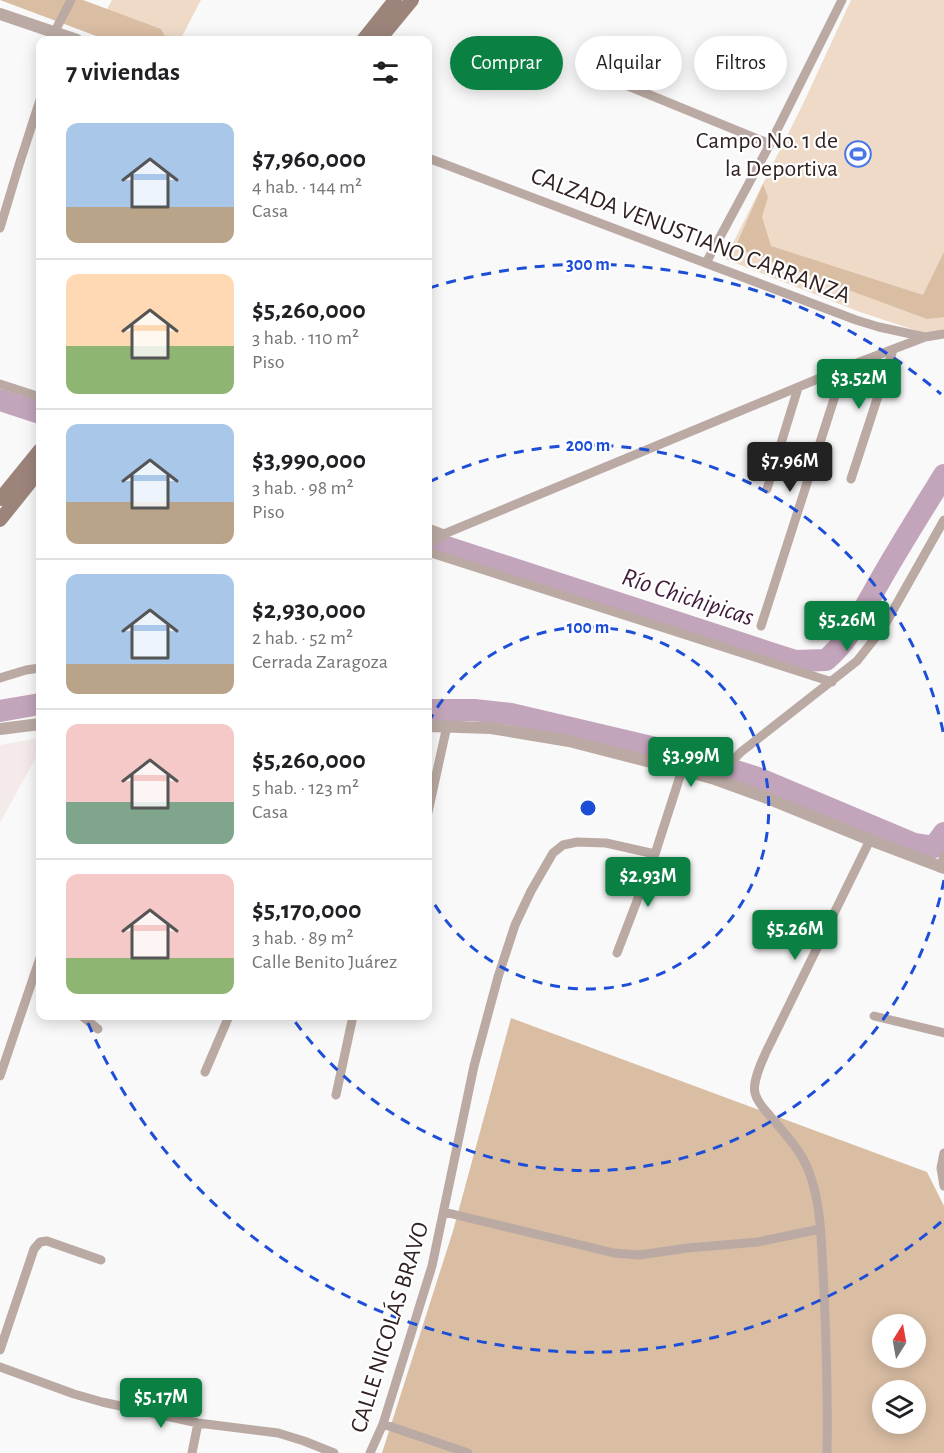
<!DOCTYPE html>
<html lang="es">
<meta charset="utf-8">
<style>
body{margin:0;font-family:"Alegreya Sans",sans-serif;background:#f2f2f2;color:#202124;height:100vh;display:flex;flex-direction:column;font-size:22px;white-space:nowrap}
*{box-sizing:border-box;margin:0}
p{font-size:20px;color:#757577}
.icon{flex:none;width:33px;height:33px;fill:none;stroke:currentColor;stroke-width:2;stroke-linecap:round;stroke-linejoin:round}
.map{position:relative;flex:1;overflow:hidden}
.drawer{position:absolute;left:36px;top:36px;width:396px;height:984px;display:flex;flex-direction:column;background:#fff;border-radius:12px;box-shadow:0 3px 15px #0003}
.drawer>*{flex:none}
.top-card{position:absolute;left:450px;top:36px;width:404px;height:54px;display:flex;gap:12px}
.needle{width:39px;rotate:11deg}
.buttons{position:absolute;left:872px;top:1314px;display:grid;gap:12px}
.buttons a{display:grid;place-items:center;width:54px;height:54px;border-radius:50%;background:#fff;box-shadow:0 3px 15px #0003;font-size:30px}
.price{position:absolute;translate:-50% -51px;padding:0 14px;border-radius:6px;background:#0b8043;color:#fff;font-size:20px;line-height:39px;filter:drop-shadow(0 2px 3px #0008)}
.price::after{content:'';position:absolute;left:50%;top:36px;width:18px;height:14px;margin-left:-9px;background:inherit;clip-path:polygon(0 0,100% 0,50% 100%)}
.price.on{background:#222;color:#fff}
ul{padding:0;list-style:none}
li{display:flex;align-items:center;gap:18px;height:150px;padding:0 30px}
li+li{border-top:2px solid #e0e0e0}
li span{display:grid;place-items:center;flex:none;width:168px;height:120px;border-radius:12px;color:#555}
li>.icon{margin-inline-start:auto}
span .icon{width:72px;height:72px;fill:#fffc;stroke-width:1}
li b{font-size:26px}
h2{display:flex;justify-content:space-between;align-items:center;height:72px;padding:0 30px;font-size:26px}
.tag{padding:0 21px;border-radius:27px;background:#fff;box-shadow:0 3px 15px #0003;font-size:21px;line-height:54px}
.tag.on{background:#0b8043;color:#fff}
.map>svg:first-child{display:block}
</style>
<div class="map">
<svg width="944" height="1453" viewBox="0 0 944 1453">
<rect width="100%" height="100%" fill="#f9f9f9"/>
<path fill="#f5eaea" d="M 40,738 L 40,750 L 0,823 L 0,745 Z"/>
<path fill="#eedac7" d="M 112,0 L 201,0 L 180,40 L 111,40 L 94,33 Z
M 851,0 L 944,0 L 944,330 L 924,333 L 860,312 L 725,259 L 803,104 Z"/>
<path fill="#dabea4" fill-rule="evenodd" d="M 0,0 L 83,0 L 161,29 L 167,40 L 107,40 Z
M 763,184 L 768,197 L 762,217 L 771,246 L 923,295 L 944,252 L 944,317 L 927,319 L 735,248 Z
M 511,1018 L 927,1172 L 944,1206 L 944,1453 L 382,1453 L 453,1231 ZM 882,1324 L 915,1324 L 915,1358 L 882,1358 ZM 882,1390 L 915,1390 L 915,1424 L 882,1424 Z"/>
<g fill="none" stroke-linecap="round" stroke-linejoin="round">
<path stroke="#c2a4bb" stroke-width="22" d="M 0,400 L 40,413
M 428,541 L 795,661 L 826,660 C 850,639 857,620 873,593 C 895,553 920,514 944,475
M 428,710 L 474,710 L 511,714 L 681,754 L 755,777 L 914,844 L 934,847 L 944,833
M 0,711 L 40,704"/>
<path stroke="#bbaaa4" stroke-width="9" d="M 54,33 L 71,0
M 584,68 L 770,144
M 428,158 L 856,320 L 879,327 L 925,337 L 944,334
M 0,228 L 19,165 L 40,100
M 706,263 L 770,144 L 842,0
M 0,384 L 40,397
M 851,479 L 893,350
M 767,489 L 798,388
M 428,528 L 444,534
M 428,544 L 444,534 L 844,368 L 925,337
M 428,552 L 832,682
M 761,626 L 844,368
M 0,678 L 26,670 L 40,668
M 715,779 L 741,752 L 857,661 L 883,628 L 944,520
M 428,812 L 447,726
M 940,868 L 944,856
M 617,953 L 655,854 L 682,770
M 82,1016 L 98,1029
M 874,1016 L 944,1033
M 205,1072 L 229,1016
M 0,1076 L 40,958
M 336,1095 L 353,1016
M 944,1153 L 941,1168 L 944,1186
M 444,1212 L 614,1253 L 639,1255 L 688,1248 L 758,1242 L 820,1229
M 0,1350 L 34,1249 L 40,1242 L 47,1241 L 101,1260
M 0,1367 L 74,1394 L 102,1402 L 198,1423 L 278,1433 L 304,1441 L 334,1453
M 383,1424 L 468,1453
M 192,1453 L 198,1423
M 370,1453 L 383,1424 L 432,1266 L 474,1066 L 498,977 L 515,925 L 531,891 L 553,853 L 563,845 L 577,842 L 606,843 L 655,854
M 827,1453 C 828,1392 826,1331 823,1271 C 821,1238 821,1203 809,1172 C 802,1151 784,1133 770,1116 C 765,1110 757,1102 755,1093 C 752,1082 762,1061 767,1050 L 870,840"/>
<path stroke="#bbaaa4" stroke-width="12" d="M 0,14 L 77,40
M 428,726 L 491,728 L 569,741 L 682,770 L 715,779 L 767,798 L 870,840 L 944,868
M 0,729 L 40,724"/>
<path stroke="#9c847b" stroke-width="14" d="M 363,40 L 395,0
M 379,40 L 412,0
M 0,499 L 40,450
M 0,520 L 40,470"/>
</g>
<g fill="none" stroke="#1d4ed8" stroke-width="3" stroke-dasharray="10 8">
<path d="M428 723A181 181 0 1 1 428 893"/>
<path d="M944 880A363 363 0 0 1 291 1016M429 482A363 363 0 0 1 944 736"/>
<path d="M941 1222A544 544 0 0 1 85 1016M429 288A544 544 0 0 1 941 394"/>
</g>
<defs>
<g id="stadium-ring" transform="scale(1.35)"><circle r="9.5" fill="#fff" stroke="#4776e7" stroke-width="1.5"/><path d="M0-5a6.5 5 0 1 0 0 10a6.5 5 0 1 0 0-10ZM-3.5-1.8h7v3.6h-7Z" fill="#4776e7"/></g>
</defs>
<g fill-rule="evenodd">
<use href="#stadium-ring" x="858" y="154"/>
</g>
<g text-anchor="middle" stroke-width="4.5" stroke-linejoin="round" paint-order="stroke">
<g font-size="24" fill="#322222" stroke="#fff" text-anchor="end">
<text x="838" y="148">Campo No. 1 de<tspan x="838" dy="28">la Deportiva</tspan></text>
</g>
<g font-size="24" fill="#322222" stroke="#fff">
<text transform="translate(691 235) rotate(21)" y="8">CALZADA VENUSTIANO CARRANZA</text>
<text transform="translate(389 1327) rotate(-73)" y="8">CALLE NICOLÁS BRAVO</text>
</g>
<g font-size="26" font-style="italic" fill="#411a3b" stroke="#fff">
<text transform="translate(688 596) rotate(18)" y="9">Río Chichipicas</text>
</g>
</g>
<circle cx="588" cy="808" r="9" fill="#1d4ed8" stroke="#fff" stroke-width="3"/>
<g font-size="18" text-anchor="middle" font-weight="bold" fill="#1d4ed8" stroke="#fff" stroke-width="4.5" stroke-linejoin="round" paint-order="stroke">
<text x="588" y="270">300 m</text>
<text x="588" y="451">200 m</text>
<text x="588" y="633">100 m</text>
</g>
</svg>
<div class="buttons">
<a><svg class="needle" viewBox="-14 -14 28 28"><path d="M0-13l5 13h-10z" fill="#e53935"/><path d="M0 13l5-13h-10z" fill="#757577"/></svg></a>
<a><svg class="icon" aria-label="layers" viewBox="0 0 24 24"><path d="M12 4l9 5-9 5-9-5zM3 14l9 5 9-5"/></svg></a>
</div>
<b class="price" style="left:859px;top:410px">$3.52M</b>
<b class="price on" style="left:790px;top:493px">$7.96M</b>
<b class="price" style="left:847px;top:652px">$5.26M</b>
<b class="price" style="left:691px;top:788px">$3.99M</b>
<b class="price" style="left:648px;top:908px">$2.93M</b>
<b class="price" style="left:795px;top:961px">$5.26M</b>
<b class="price" style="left:161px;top:1429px">$5.17M</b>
<div class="top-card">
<a class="tag on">Comprar</a>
<a class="tag">Alquilar</a>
<a class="tag">Filtros</a>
</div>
<section class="drawer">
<h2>7 viviendas<svg class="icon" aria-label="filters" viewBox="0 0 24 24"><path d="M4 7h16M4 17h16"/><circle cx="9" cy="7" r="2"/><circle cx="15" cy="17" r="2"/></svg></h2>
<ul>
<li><span style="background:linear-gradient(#a9c7e8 70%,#b9a48a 0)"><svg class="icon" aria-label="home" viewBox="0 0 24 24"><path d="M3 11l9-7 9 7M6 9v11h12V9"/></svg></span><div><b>$7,960,000</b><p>4 hab. · 144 m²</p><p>Casa</p></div></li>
<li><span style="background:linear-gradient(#ffd9b3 60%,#8fb573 0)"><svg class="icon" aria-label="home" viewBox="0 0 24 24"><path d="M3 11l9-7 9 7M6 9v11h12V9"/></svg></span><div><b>$5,260,000</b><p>3 hab. · 110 m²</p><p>Piso</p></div></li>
<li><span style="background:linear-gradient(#a9c7e8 65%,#b9a48a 0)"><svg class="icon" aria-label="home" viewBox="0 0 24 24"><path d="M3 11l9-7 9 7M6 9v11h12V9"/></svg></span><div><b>$3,990,000</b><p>3 hab. · 98 m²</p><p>Piso</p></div></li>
<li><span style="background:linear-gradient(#a9c7e8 75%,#b9a48a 0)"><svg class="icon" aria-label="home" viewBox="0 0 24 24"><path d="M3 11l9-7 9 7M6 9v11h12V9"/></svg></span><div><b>$2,930,000</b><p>2 hab. · 52 m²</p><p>Cerrada Zaragoza</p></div></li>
<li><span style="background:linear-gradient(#f6c9c9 65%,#7fa58c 0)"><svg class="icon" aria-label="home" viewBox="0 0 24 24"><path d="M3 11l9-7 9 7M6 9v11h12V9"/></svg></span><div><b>$5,260,000</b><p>5 hab. · 123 m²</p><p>Casa</p></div></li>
<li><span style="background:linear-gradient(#f6c9c9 70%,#8fb573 0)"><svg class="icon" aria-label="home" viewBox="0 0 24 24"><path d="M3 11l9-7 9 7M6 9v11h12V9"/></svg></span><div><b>$5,170,000</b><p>3 hab. · 89 m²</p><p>Calle Benito Juárez</p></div></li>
</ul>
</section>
</div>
